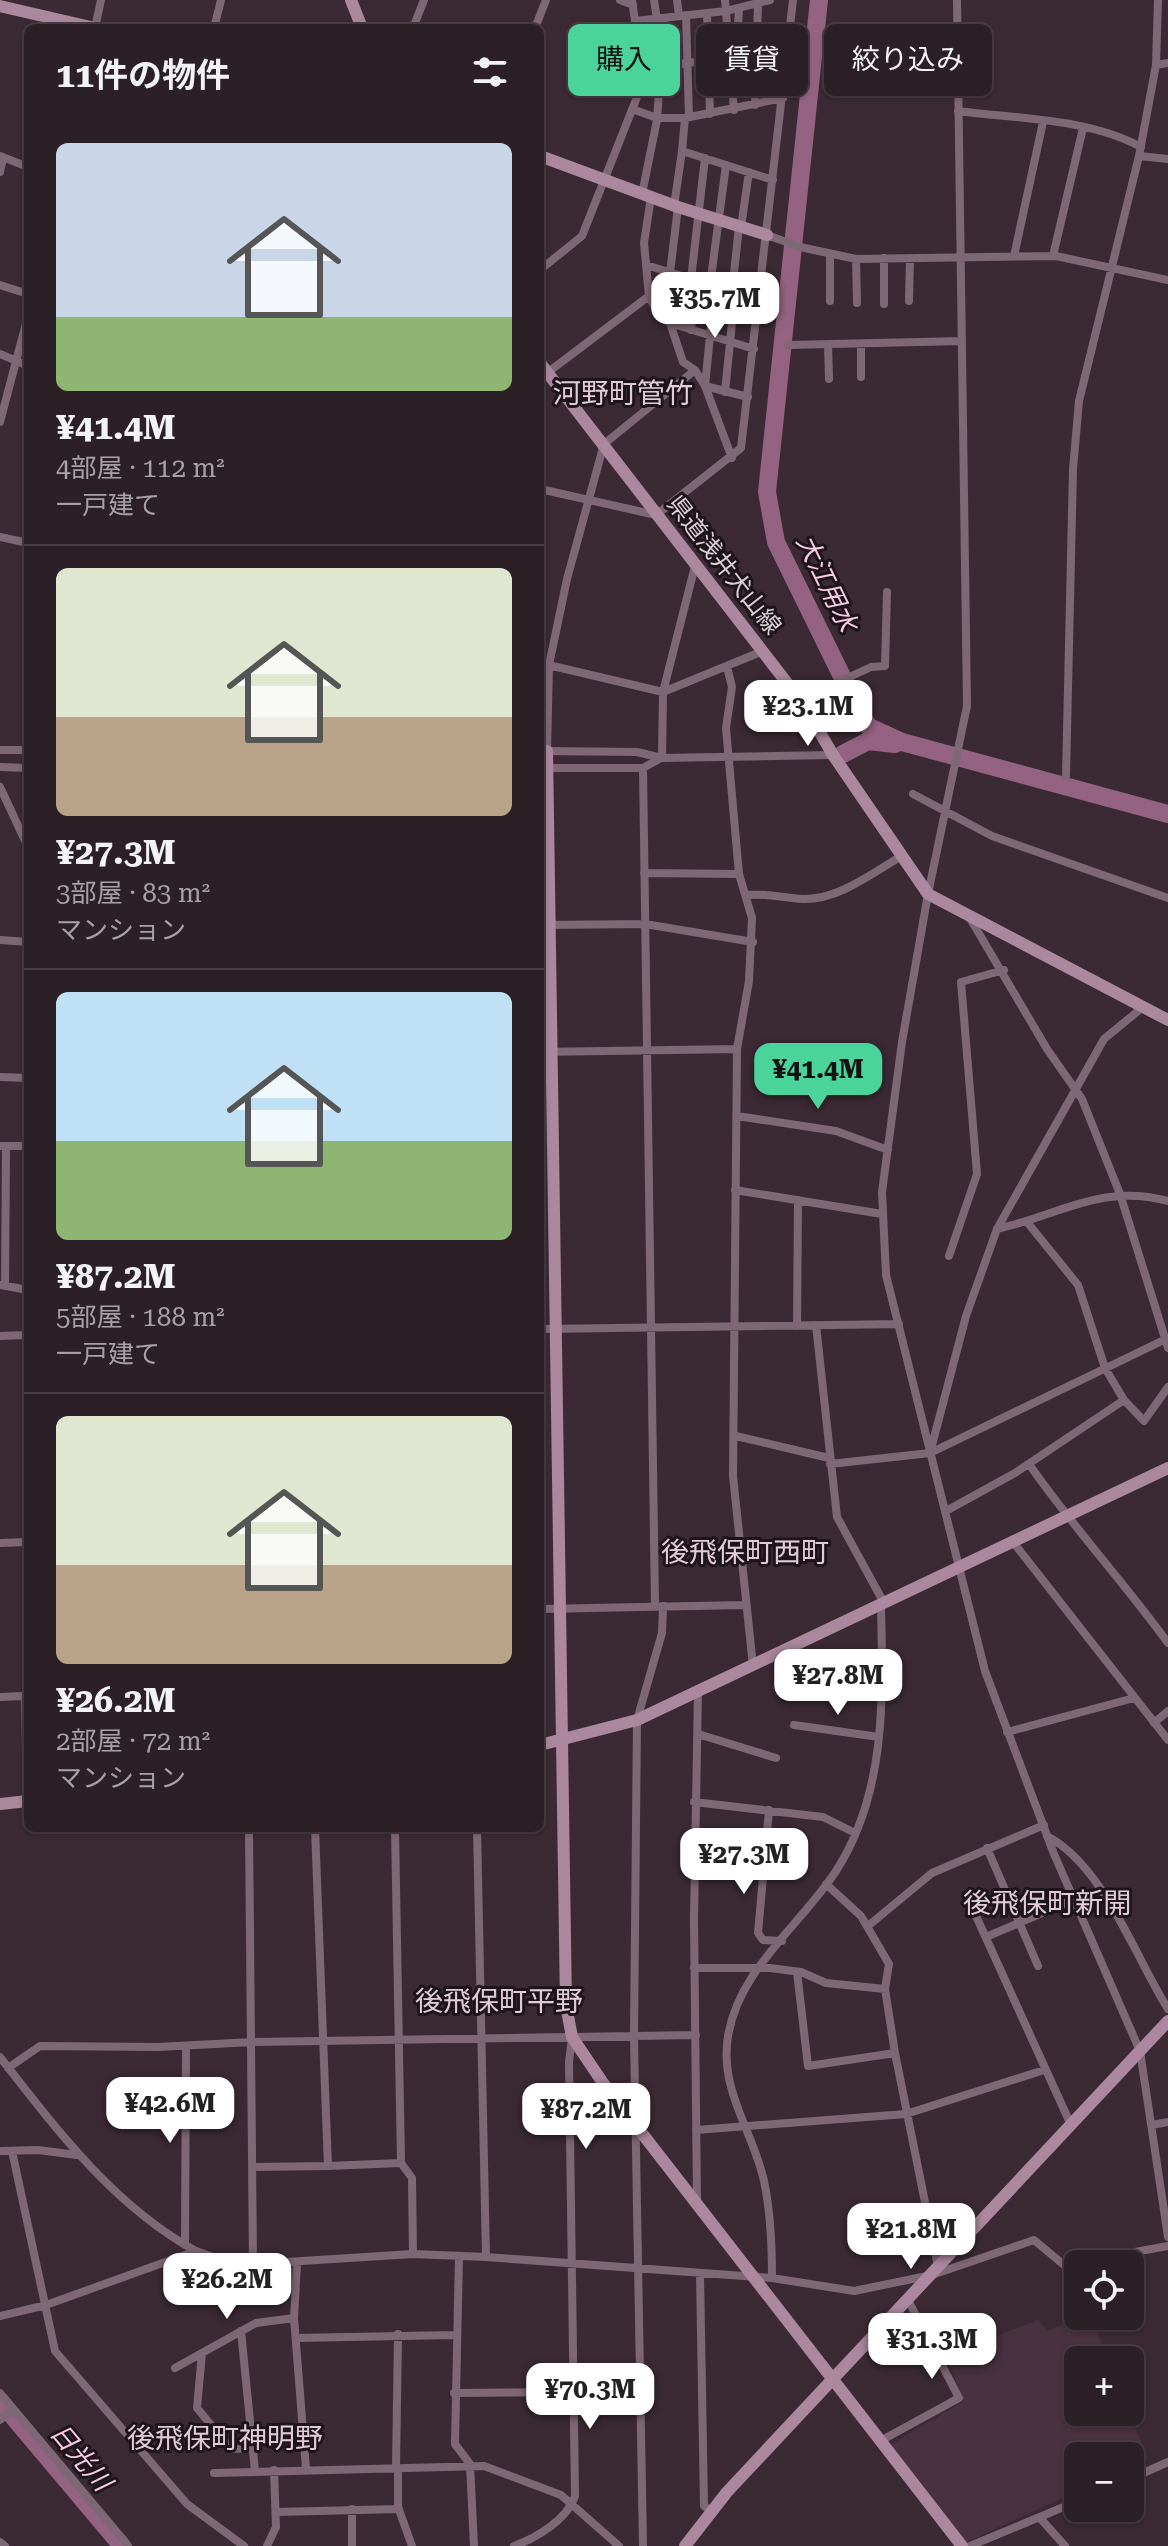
<!DOCTYPE html>
<html lang="ja">
<meta charset="utf-8">
<style>
body{margin:0;font-family:"Roboto Serif","Noto Sans JP",serif;background:#382d33;color:#f1f3f6;height:100vh;display:flex;flex-direction:column;font-size:30px;white-space:nowrap}
*{box-sizing:border-box;margin:0}
p{font-size:26px;color:#a6a3a7}
.icon{flex:none;width:44px;height:44px;fill:none;stroke:currentColor;stroke-width:2;stroke-linecap:round;stroke-linejoin:round}
.map{position:relative;flex:1;overflow:hidden}
.sheet{position:absolute;left:24px;top:24px;width:520px;height:1808px;display:flex;flex-direction:column;background:#2c2027;border-radius:12px;box-shadow:0 2px 6px #0004,0 0 0 2px #483e44}
.sheet>*{flex:none}
.hud{position:absolute;left:568px;top:24px;width:480px;height:72px;display:flex;gap:16px}
.buttons{position:absolute;left:1064px;top:2250px;display:grid;gap:16px}
.buttons a{display:grid;place-items:center;width:80px;height:80px;border-radius:12px;background:#2c2027;box-shadow:0 2px 6px #0004,0 0 0 2px #483e44;font-size:40px}
.price{position:absolute;translate:-50% -68px;padding:0 18px;border-radius:16px;background:#fff;color:#222;font-size:26px;line-height:52px;filter:drop-shadow(0 2px 4px #0008)}
.price::after{content:'';position:absolute;left:50%;top:48px;width:24px;height:18px;margin-left:-12px;background:inherit;clip-path:polygon(0 0,100% 0,50% 100%)}
.price.active{background:#4ad49c;color:#111}
ul{padding:0;list-style:none}
li{display:grid;align-content:center;gap:16px;height:424px;padding:0 32px}
li+li{border-top:2px solid #483e44}
li span{display:grid;place-items:center;height:248px;border-radius:12px;color:#555}
li>.icon{margin-inline-start:auto}
span .icon{width:144px;height:144px;fill:#fffc;stroke-width:1}
li b{font-size:34px}
h2{display:flex;justify-content:space-between;align-items:center;height:96px;padding:0 32px;font-size:34px}
.pill{padding:0 28px;border-radius:12px;background:#2c2027;box-shadow:0 2px 6px #0004,0 0 0 2px #483e44;font-size:28px;line-height:72px}
.pill.active{background:#4ad49c;color:#111}
.map>svg:first-child{display:block}
</style>
<div class="map">
<svg width="1168" height="2546" viewBox="0 0 1168 2546">
<rect width="100%" height="100%" fill="#3b2a34"/>
<path fill="#49313f" d="M 1081,2316 L 1091,2316 L 1108,2360 L 1078,2360 L 1078,2412 L 1129,2412 L 1148,2459 L 1130,2467 L 1130,2456 L 1078,2456 L 1078,2491 L 965,2543 L 890,2445 L 964,2401 L 946,2356 L 1038,2320 L 1048,2331 Z"/>
<g fill="none" stroke-linecap="round" stroke-linejoin="round">
<path stroke="#946381" stroke-width="18" d="M 819,0 L 767,492 L 776,542 L 861,715 L 869,727 L 902,742 L 1168,814
M 843,754 L 868,741 L 895,744
M 0,2401 L 122,2546"/>
<path stroke="#7f6875" stroke-width="8" d="M 620,0 L 633,5
M 632,0 L 635,21 L 726,11 L 770,0
M 654,0 L 657,19
M 677,0 L 679,16
M 725,0 L 734,110
M 957,0 L 967,706 L 928,894 L 902,1042 L 882,1192 L 886,1275 L 985,1671 L 1054,1854 L 1140,2051 L 1168,2237
M 707,13 L 710,114
M 686,15 L 689,117
M 95,28 L 101,0
M 214,28 L 221,0
M 413,28 L 424,0
M 535,28 L 546,0
M 736,60 L 739,8
M 663,65 L 709,61 L 789,44
M 1156,65 L 1158,0
M 755,105 L 758,3
M 632,109 L 657,118 L 685,118
M 958,111 C 1017,119 1088,118 1141,147
M 0,156 L 28,167
M 1139,156 L 1168,159
M 0,172 L 3,158
M 773,180 L 682,151 L 685,118 L 783,98
M 642,194 L 657,120 L 664,18
M 651,197 L 644,243 L 649,296 L 659,316 L 670,323 L 683,362 L 695,370 L 705,386 L 732,458
M 674,206 L 682,151
M 741,227 L 749,172
M 767,235 L 800,247 L 856,259 L 1056,256 L 1168,280
M 830,255 L 830,301
M 1014,256 L 1043,122
M 1053,256 L 1083,128
M 884,258 L 884,304
M 856,259 L 857,303
M 646,265 L 759,300
M 540,270 L 582,236 L 664,29
M 670,273 L 678,207
M 691,279 L 705,158
M 0,285 L 28,294
M 710,285 L 726,165
M 715,286 L 705,386 L 748,397
M 732,292 L 739,226
M 909,301 L 910,258
M 670,323 L 754,349
M 691,330 L 695,280
M 828,344 L 829,379
M 861,344 L 861,377
M 788,345 L 962,341
M 0,354 L 28,366
M 547,373 L 649,296
M 725,392 L 735,293
M 0,422 L 28,316
M 540,489 L 656,515 L 741,448 L 793,0
M 0,537 L 28,543
M 540,663 L 663,692 L 763,651
M 727,667 L 732,687 L 726,728 L 739,874 L 752,918 L 749,981 L 737,1049 L 733,1476 L 753,1666
M 839,682 L 871,667 L 885,666 L 887,592
M 0,750 L 28,750
M 540,751 L 637,752 L 662,758 L 833,755
M 547,751 L 549,665 L 567,579 L 604,444 L 695,370
M 662,758 L 663,692 L 695,566
M 0,767 L 28,768
M 540,768 L 643,768 L 661,758
M 643,768 L 655,1606
M 1066,776 L 1073,469 L 1079,401 L 1139,156 L 1156,65 L 1168,63
M 0,787 L 28,847
M 913,794 L 992,836 L 1168,898
M 644,873 L 739,874
M 746,895 C 766,893 783,898 803,899 C 838,900 871,874 900,857
M 971,920 L 1047,1049 L 1082,1099 L 1120,1194 L 1168,1348
M 540,925 L 645,924 L 753,942
M 0,940 L 28,942
M 540,1052 L 737,1049
M 0,1077 L 28,1078
M 737,1116 L 836,1131 L 888,1150
M 0,1146 L 28,1146
M 735,1190 L 882,1214
M 1027,1222 L 1078,1285 L 1105,1368 L 1124,1400 L 1144,1421 L 1168,1387
M 997,1229 C 1060,1215 1102,1183 1168,1201
M 949,1256 L 977,1174 L 961,982 L 1004,970
M 1,1285 L 28,1290
M 5,1286 L 6,1146
M 816,1325 L 837,1517 L 884,1603
M 797,1326 L 798,1200
M 540,1329 L 899,1324
M 0,1336 L 28,1335
M 736,1436 L 829,1458
M 931,1449 L 966,1316 L 997,1229 L 1104,1039 L 1143,1007
M 830,1464 L 930,1453 L 1166,1339
M 1029,1464 C 1071,1525 1124,1582 1168,1643
M 946,1511 L 1015,1473 L 1124,1400
M 1013,1542 L 1168,1740
M 0,1543 L 28,1542
M 540,1609 L 745,1605
M 0,1697 L 25,1696 L 27,1802
M 1154,1723 L 1168,1711
M 794,1725 L 879,1737
M 1007,1732 L 1134,1698
M 698,1734 L 776,1758
M 694,1802 L 823,1817 L 855,1833
M 769,1810 L 758,1933 L 763,1940 L 782,1941
M 249,1828 L 253,2264
M 395,1828 L 401,2163 L 412,2178 L 413,2254
M 477,1828 L 486,2257
M 1047,1836 C 1104,1866 1135,1957 1168,2009
M 987,1848 L 1038,1966
M 696,1863 L 762,1866
M 826,1884 L 861,1916 L 889,1964 L 885,1989 L 895,2053 L 938,2267
M 976,1916 L 1071,2125
M 868,1926 L 932,1873 L 1044,1825
M 986,1937 L 1075,1899
M 694,1968 L 770,1968 L 801,1972 L 826,1983 L 885,1989
M 797,1972 L 808,2066 L 895,2053
M 0,2057 C 56,2129 114,2206 196,2251
M 8,2068 L 40,2046 L 158,2047 L 252,2042 L 696,2035
M 1152,2125 L 1168,2122
M 696,2130 L 906,2114 L 1044,2070
M 0,2151 L 38,2150 L 77,2155
M 12,2151 L 55,2351 L 187,2504 L 244,2546
M 328,2166 L 401,2163
M 254,2167 L 328,2166 L 315,1828
M 697,2202 L 694,1918 L 698,1691
M 185,2245 L 186,2046
M 459,2256 L 455,2444 L 470,2464 L 474,2546
M 297,2264 L 294,2318 L 306,2469
M 700,2274 L 704,2506 L 711,2511
M 772,2278 C 772,2246 771,2213 764,2181 C 753,2131 719,2090 728,2036 C 739,1969 800,1926 836,1871 C 887,1792 883,1696 881,1606
M 0,2316 L 46,2305 L 196,2251 L 230,2263 L 253,2264 L 413,2254 L 486,2257 L 772,2278 L 854,2291 L 932,2275 L 1034,2240 L 1064,2265 L 1168,2246
M 241,2331 L 255,2471
M 296,2338 L 455,2335
M 202,2353 L 197,2408 L 231,2449 L 252,2448
M 175,2368 L 256,2323 L 294,2318
M 0,2393 L 128,2546
M 454,2393 L 574,2392
M 0,2420 L 13,2409
M 882,2440 L 959,2398 L 908,2300
M 396,2468 L 398,2334
M 398,2468 L 398,2507 L 412,2546
M 214,2473 L 484,2466 L 561,2495 L 619,2546
M 1130,2479 L 1168,2462
M 352,2509 L 352,2546
M 276,2512 L 399,2509
M 1040,2518 L 1065,2546
M 0,2542 L 5,2546
M 267,2546 L 276,2527 L 274,2470
M 514,2546 C 536,2538 567,2520 575,2496 L 569,2062 L 572,2038
M 643,2546 L 634,2036 L 637,1720 L 662,1633 L 663,1606
M 970,2546 L 1078,2501"/>
<path stroke="#ab889d" stroke-width="12" d="M 351,0 L 362,28
M 0,6 L 95,28
M 540,156 L 678,207 L 767,235
M 540,363 L 804,705 L 833,755 L 928,894 L 1168,1020
M 547,751 L 566,2005 L 572,2037 L 603,2083 L 962,2546
M 540,1745 L 637,1720 L 1168,1468
M 0,1804 L 28,1801
M 685,2546 L 727,2492 L 1168,2021"/>
</g>
<g text-anchor="middle" stroke-width="6" stroke-linejoin="round" paint-order="stroke">
<g font-size="24" fill="#dacfd5" stroke="#1d151a">
<text transform="translate(724 565) rotate(52)" y="8">県道浅井犬山線</text>
</g>
<g font-size="26" font-style="italic" fill="#f9cae5" stroke="#1d151a">
<text transform="translate(827 583) rotate(64)" y="9">大江用水</text>
<text transform="translate(81 2457) rotate(50)" y="9">日光川</text>
</g>
<g font-size="28" fill="#e2cbd8" stroke="#1d151a">
<text x="623" y="403">河野町管竹</text>
<text x="745" y="1562">後飛保町西町</text>
<text x="1047" y="1913">後飛保町新開</text>
<text x="499" y="2011">後飛保町平野</text>
<text x="225" y="2448">後飛保町神明野</text>
</g>
</g>
</svg>
<div class="buttons">
<a><svg class="icon" aria-label="locate" viewBox="0 0 24 24"><circle cx="12" cy="12" r="6"/><path d="M12 2v4M12 18v4M2 12h4M18 12h4"/></svg></a>
<a>+</a>
<a>−</a>
</div>
<b class="price" style="left:715px;top:340px">¥35.7M</b>
<b class="price" style="left:808px;top:748px">¥23.1M</b>
<b class="price active" style="left:818px;top:1111px">¥41.4M</b>
<b class="price" style="left:838px;top:1717px">¥27.8M</b>
<b class="price" style="left:744px;top:1896px">¥27.3M</b>
<b class="price" style="left:170px;top:2145px">¥42.6M</b>
<b class="price" style="left:586px;top:2151px">¥87.2M</b>
<b class="price" style="left:911px;top:2271px">¥21.8M</b>
<b class="price" style="left:227px;top:2321px">¥26.2M</b>
<b class="price" style="left:932px;top:2381px">¥31.3M</b>
<b class="price" style="left:590px;top:2431px">¥70.3M</b>
<div class="hud">
<a class="pill active">購入</a>
<a class="pill">賃貸</a>
<a class="pill">絞り込み</a>
</div>
<section class="sheet">
<h2>11件の物件<svg class="icon" aria-label="filters" viewBox="0 0 24 24"><path d="M4 7h16M4 17h16"/><circle cx="9" cy="7" r="2"/><circle cx="15" cy="17" r="2"/></svg></h2>
<ul>
<li><span style="background:linear-gradient(#c9d6e8 70%,#8fb573 0)"><svg class="icon" aria-label="home" viewBox="0 0 24 24"><path d="M3 11l9-7 9 7M6 9v11h12V9"/></svg></span><div><b>¥41.4M</b><p>4部屋 · 112 m²</p><p>一戸建て</p></div></li>
<li><span style="background:linear-gradient(#dfe7d0 60%,#b9a48a 0)"><svg class="icon" aria-label="home" viewBox="0 0 24 24"><path d="M3 11l9-7 9 7M6 9v11h12V9"/></svg></span><div><b>¥27.3M</b><p>3部屋 · 83 m²</p><p>マンション</p></div></li>
<li><span style="background:linear-gradient(#bfe0f5 60%,#8fb573 0)"><svg class="icon" aria-label="home" viewBox="0 0 24 24"><path d="M3 11l9-7 9 7M6 9v11h12V9"/></svg></span><div><b>¥87.2M</b><p>5部屋 · 188 m²</p><p>一戸建て</p></div></li>
<li><span style="background:linear-gradient(#dfe7d0 60%,#b9a48a 0)"><svg class="icon" aria-label="home" viewBox="0 0 24 24"><path d="M3 11l9-7 9 7M6 9v11h12V9"/></svg></span><div><b>¥26.2M</b><p>2部屋 · 72 m²</p><p>マンション</p></div></li>
</ul>
</section>
</div>
